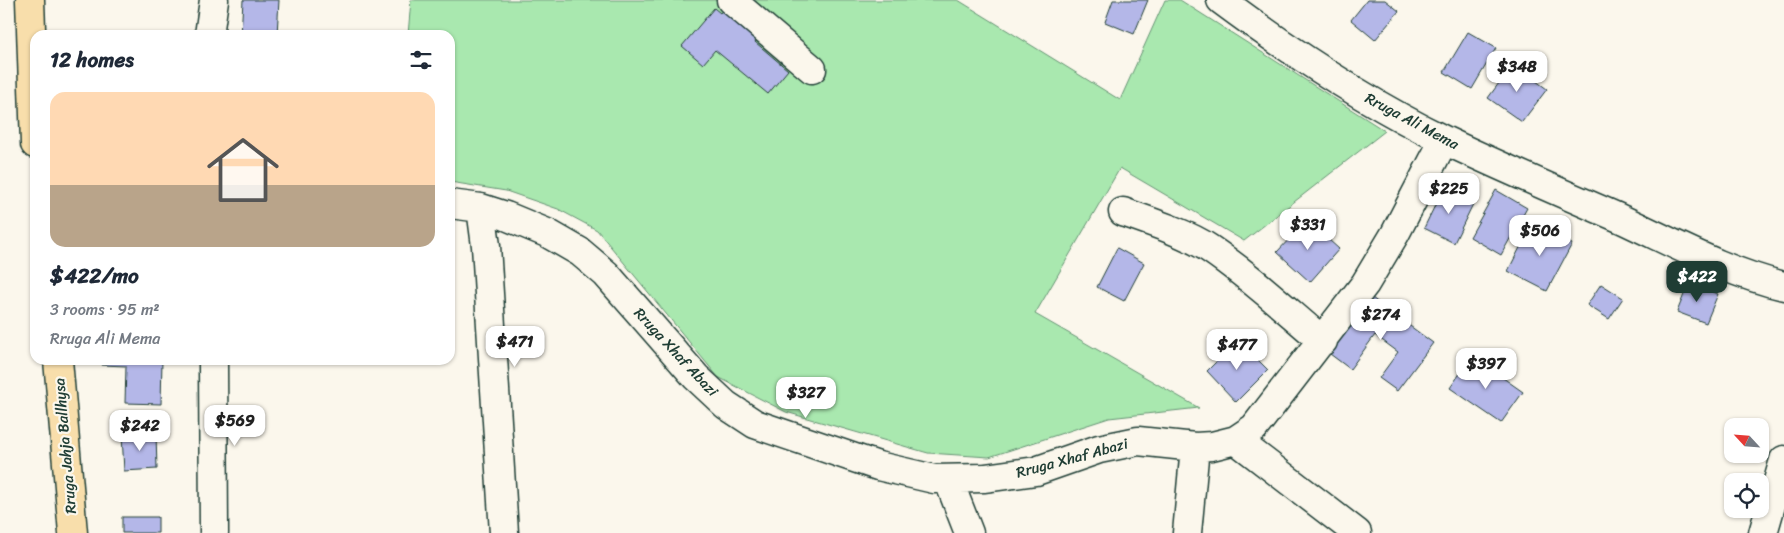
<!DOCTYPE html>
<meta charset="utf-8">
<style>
body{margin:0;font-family:Sriracha,sans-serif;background:#f2f2f3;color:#1f2937;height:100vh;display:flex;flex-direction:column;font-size:19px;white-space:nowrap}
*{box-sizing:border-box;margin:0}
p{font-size:16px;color:#747a83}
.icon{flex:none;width:28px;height:28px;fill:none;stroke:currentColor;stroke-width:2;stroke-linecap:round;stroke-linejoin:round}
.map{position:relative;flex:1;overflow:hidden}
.panel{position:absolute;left:30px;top:30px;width:425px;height:335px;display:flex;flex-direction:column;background:#fff;border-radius:15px;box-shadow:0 1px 4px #0004}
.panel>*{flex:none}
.needle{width:32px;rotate:296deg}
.buttons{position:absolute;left:1724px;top:418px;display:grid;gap:10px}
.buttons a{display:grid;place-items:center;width:45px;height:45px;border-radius:10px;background:#fff;box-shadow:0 1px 4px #0004;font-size:25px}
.price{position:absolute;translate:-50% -42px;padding:0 11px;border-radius:10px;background:#fff;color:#222;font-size:16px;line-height:32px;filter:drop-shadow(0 1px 2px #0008)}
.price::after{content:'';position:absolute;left:50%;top:30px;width:15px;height:11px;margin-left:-8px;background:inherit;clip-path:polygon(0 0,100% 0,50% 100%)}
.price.selected{background:#1f3d34;color:#fff}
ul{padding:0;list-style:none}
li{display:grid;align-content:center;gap:10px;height:265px;padding:0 20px}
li+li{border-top:1px solid #e0e1e3}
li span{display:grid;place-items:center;height:155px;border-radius:15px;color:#555}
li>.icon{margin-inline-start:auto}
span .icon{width:90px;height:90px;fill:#fffc;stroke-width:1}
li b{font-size:21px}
h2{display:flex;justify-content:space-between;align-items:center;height:60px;padding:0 20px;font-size:21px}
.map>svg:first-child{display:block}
</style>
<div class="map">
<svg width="1784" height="533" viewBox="0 0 1784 533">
<rect width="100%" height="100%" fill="#fbf7ec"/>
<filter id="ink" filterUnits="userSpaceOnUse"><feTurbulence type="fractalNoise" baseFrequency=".02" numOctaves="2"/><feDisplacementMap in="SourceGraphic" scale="10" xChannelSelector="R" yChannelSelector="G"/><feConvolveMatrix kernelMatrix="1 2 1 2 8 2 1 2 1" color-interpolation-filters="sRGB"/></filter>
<g filter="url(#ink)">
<path fill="#a9e8af" stroke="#649272" d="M 411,0 L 958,0 L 1120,100 L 1165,0 L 1180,0 L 1385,131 L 1244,241 L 1120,168 L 1035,314 L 1199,408 L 1109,418 L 989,457 L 928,453 L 786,412 L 718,377 L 597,230 L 558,209 L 506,191 L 450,182 L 450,35 L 408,35 Z"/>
<path fill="#b4b7e8" stroke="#1f3d34" d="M 243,0 L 279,0 L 277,35 L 241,35 Z
M 1113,0 L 1148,0 L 1134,34 L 1105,22 Z
M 1367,0 L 1385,0 L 1399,11 L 1375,40 L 1351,20 Z
M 725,7 L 759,36 L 755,42 L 788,70 L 768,94 L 715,50 L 703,64 L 682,46 L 714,8 L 720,13 Z
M 1468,32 L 1496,48 L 1472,89 L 1444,72 Z
M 1513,64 L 1547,89 L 1522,122 L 1488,98 Z
M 1444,187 L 1474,202 L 1454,243 L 1424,228 Z
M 1496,190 L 1527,208 L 1501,255 L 1470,237 Z
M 1307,220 L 1339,249 L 1310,282 L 1277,252 Z
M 1532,224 L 1572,244 L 1547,291 L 1508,271 Z
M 1117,248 L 1144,263 L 1124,301 L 1097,287 Z
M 1689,282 L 1718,294 L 1706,323 L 1677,312 Z
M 1601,284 L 1623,298 L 1609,319 L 1587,305 Z
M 1368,295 L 1433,343 L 1397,391 L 1379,378 L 1398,352 L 1375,335 L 1350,369 L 1326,351 Z
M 1238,340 L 1268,370 L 1236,402 L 1207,371 Z
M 1472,356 L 1523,392 L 1501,423 L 1450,388 Z
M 102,360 L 162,360 L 161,404 L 125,403 L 126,366 L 102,365 Z
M 156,433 L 157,469 L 124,471 L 122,435 Z
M 122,517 L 158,517 L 158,533 L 122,533 Z"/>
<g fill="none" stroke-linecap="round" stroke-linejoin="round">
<g stroke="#1f3d34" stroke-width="31">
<path id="minor" d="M 731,0 L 812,69
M 1221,0 C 1291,52 1366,102 1444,140 C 1501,167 1559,192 1617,217 C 1672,242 1725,272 1784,286
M 209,35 L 214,0
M 450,204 L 481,208 L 506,216 L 547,233 L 580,252 L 606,274 L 696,377 L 726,405 L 755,424 L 878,466 L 934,479 L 985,478 L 1036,471 L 1099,449 L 1138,441 L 1195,447 L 1212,446 L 1236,440 L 1254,428 L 1365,284 L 1395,234 L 1444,140
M 481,208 L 486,246 L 504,533
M 1123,212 C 1149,221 1188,234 1210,249 C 1250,276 1286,310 1323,341
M 213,360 L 214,533
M 1236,440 L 1357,533
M 948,479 L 969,533
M 1187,533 L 1195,447
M 1763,533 L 1784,460"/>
</g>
<g stroke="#1f3d34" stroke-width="31">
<path id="major" d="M 30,0 L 35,144
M 58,360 L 73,533"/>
</g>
<use href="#minor" stroke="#fbf7ec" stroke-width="28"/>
<use href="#major" stroke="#f8deab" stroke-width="28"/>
</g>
</g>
<g text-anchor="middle" stroke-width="4.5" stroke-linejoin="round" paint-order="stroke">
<g font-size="15" fill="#1f3d34" stroke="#fbf7ec">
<text transform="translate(1412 121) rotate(28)" y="5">Rruga Ali Mema</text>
<text transform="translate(676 352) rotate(47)" y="5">Rruga Xhaf Abazi</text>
<text transform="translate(65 446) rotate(-95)" y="5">Rruga Jahja Ballhysa</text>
<text transform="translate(1072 458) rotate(-15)" y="5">Rruga Xhaf Abazi</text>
</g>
</g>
</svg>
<div class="buttons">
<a><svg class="needle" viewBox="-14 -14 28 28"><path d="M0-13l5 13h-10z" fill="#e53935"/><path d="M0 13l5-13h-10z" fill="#747a83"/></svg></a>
<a><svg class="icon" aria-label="locate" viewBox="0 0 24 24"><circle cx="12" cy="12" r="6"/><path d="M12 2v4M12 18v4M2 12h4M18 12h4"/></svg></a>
</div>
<b class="price" style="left:1517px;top:93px">$348</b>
<b class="price" style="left:1449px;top:215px">$225</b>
<b class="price" style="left:1308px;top:251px">$331</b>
<b class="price" style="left:1540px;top:257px">$506</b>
<b class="price selected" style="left:1697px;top:303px">$422</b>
<b class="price" style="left:1381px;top:341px">$274</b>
<b class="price" style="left:515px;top:368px">$471</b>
<b class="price" style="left:1237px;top:371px">$477</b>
<b class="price" style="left:1486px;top:390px">$397</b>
<b class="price" style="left:806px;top:419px">$327</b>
<b class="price" style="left:235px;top:447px">$569</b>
<b class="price" style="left:140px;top:452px">$242</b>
<section class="panel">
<h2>12 homes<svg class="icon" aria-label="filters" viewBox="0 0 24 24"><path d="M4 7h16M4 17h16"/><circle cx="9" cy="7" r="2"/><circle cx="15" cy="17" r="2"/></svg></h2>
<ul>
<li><span style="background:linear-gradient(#ffd9b3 60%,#b9a48a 0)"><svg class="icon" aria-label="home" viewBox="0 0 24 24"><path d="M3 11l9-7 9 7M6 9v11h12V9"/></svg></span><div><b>$422/mo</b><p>3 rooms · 95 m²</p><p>Rruga Ali Mema</p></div></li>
</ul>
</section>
</div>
